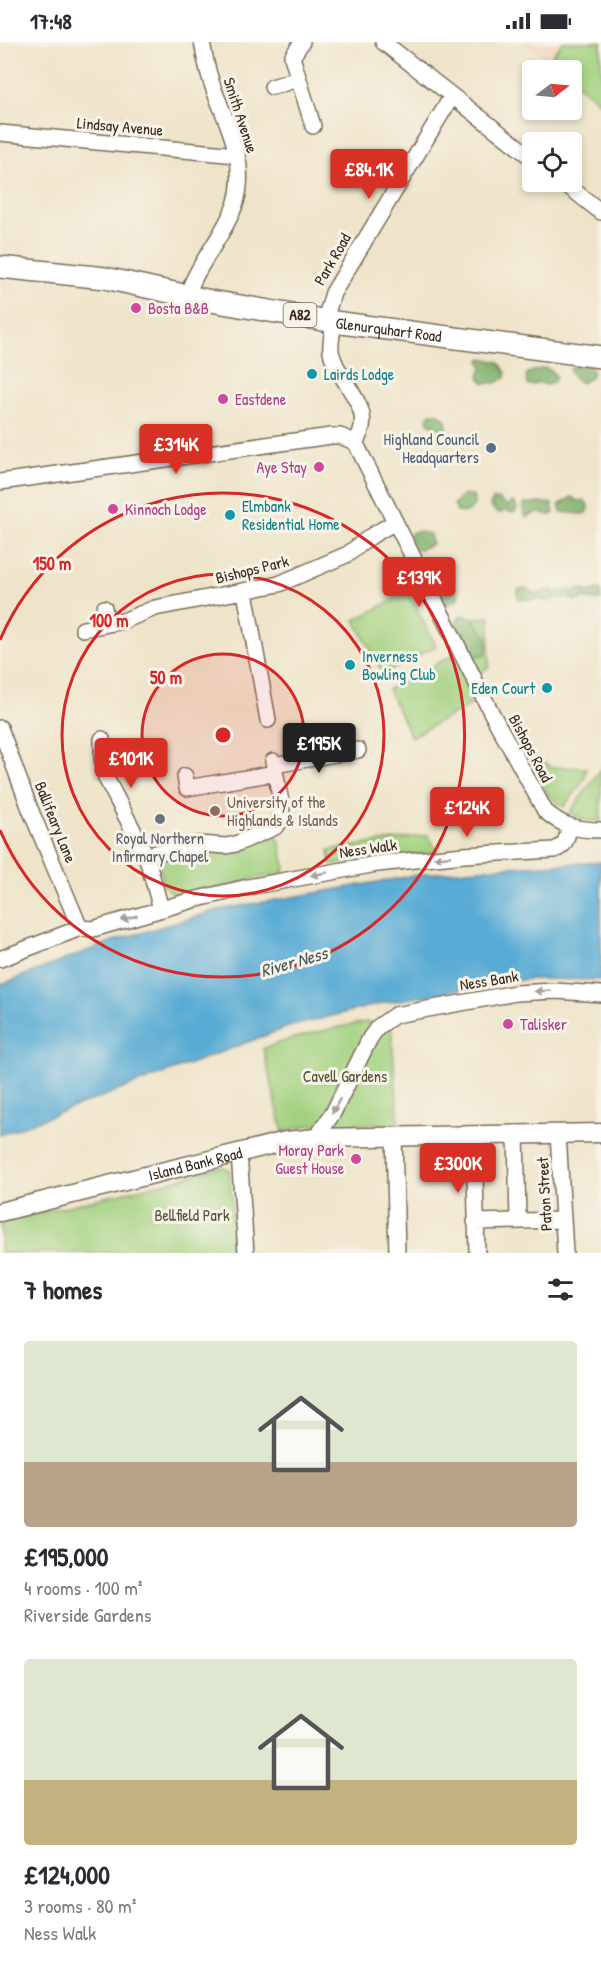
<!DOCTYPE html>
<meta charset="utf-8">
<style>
body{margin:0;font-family:"Patrick Hand",sans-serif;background:#f7f7f7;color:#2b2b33;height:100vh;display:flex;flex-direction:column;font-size:22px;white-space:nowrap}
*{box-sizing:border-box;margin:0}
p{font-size:20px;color:#7c7c81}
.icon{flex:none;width:33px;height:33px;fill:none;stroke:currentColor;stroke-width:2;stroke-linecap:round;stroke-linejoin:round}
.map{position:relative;height:1211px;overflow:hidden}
.drawer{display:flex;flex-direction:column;background:#fff;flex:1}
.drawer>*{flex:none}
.needle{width:39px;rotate:74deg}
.buttons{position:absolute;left:522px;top:18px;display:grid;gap:12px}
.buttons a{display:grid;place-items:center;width:60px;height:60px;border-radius:6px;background:#fff;box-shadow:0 3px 9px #0003;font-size:30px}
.price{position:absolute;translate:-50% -51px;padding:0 14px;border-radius:6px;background:#d93025;color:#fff;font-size:20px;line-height:39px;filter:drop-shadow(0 2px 3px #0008)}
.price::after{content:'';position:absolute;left:50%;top:36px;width:18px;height:14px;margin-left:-9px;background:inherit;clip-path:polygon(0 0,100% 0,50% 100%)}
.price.current{background:#222;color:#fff}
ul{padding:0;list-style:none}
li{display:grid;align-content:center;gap:12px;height:318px;padding:0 24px}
li span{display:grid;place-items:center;height:186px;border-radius:6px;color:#555}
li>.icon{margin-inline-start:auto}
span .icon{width:108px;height:108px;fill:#fffc;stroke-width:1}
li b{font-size:26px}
h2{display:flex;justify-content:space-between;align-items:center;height:72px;padding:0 24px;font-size:26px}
.status{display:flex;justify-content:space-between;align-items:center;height:42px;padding:0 30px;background:#fff;direction:ltr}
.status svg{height:16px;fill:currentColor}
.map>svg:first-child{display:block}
</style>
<div class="status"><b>17:48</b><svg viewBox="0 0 49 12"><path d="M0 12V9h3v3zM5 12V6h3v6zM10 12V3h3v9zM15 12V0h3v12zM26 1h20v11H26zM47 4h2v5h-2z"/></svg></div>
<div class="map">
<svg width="601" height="1211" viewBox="0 0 601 1211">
<rect width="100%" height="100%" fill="#f7f3e8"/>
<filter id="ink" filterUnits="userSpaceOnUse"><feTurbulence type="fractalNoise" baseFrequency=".0167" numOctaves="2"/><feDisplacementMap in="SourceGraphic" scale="12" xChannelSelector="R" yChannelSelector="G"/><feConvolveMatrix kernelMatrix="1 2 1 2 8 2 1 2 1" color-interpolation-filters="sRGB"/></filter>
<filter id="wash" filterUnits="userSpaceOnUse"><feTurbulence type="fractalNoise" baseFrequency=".008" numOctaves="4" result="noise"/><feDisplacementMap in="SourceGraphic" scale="24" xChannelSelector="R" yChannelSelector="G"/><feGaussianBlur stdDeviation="1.35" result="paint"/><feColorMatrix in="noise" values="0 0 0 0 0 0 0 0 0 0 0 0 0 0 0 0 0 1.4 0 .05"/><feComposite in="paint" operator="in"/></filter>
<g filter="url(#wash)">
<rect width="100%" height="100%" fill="#efe4c9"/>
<path fill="#f2d4be" d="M 523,0 L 601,0 L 601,62 L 572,38 L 572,28 L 559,28 Z"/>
<path fill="#a3d17f" stroke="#6f7e4e" stroke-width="1.5" d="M 563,0 L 601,0 L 601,62 L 572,38 L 572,28 L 559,28 L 548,19 Z
M 408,550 L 436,604 L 383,632 L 355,578 Z
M 490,575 L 489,625 L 479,631 L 454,584 L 470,576 Z
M 453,613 L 476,660 L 411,695 L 388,647 Z
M 543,720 L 552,725 L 587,726 L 584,738 L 564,765 L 549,754 L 532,725 Z
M 601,727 L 601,779 L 585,779 L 570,770 Z
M 428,793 L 437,810 L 331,823 L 329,808 Z
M 273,794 L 279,797 L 285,825 L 284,830 L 198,850 L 175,853 L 164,844 L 159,820 L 168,814 Z
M 366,980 L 391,983 L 399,1082 L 309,1083 L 283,1090 L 263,1007 C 296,993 331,987 366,980 Z
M 218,1125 L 224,1125 L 229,1128 L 230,1135 L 236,1211 L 0,1211 L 1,1180 L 176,1138 Z"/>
<path fill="#82b36e" stroke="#5e6e46" stroke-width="1.5" d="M 482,316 L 499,320 L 506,331 L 505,336 L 496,341 L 484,341 L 479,335 L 480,330 L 483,327 L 480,318 Z
M 581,323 L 590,324 L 593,329 L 591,336 L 581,341 L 573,336 L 570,329 L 571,325 Z
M 544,326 L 550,328 L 556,334 L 553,341 L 546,343 L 538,340 L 533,343 L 528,343 L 526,334 L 528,331 Z
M 431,371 C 442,371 447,376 447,387 L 441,392 L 434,392 L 432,382 L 428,381 L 427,375 Z
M 464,452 L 473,454 C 477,467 469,472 457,470 L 454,462 Z
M 572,455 L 577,459 L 584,458 C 589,462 589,466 586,471 L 582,472 L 561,470 L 559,463 Z
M 498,457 L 508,464 L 512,460 L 515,461 L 517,467 L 514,470 L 509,470 L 506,467 L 502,471 L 496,470 L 490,463 L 493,458 Z
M 525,461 C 534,462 544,460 552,462 L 554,471 L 550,473 L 538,470 L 527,475 L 524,472 L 523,465 Z
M 418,489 L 430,492 L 432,502 L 419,508 L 414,506 L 409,494 L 411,491 Z
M 436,519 L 445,524 L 459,553 L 457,558 L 446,563 L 441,562 L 434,546 L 435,540 C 428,535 428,528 431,521 Z
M 526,546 C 528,547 530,549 532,550 C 539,554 546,547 553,548 L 555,551 C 565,546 574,551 583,547 L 589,550 L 600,547 L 601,558 L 583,557 L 576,559 L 568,556 L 558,556 L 548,560 C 540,554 529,560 519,557 L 517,551 L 519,547 Z
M 462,573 L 473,576 C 482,593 491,589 486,611 L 481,614 L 471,613 L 467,605 L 469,601 L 457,584 L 457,578 Z"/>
<path fill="#59abd4" stroke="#4a6a79" stroke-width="1.5" d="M 601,820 L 601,938 L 530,937 L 495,941 L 384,961 L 288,985 L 0,1093 L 0,943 L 110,900 L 218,868 L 423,832 L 503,825 Z"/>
</g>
<g filter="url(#ink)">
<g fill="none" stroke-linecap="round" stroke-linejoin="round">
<g stroke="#7a6b5a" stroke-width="18">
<path id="minor" d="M 302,0 L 292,15 L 313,84
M 383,0 L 532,116
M 272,45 L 298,37
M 0,91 L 237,113
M 563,140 L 601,170
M 187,254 C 198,220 225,193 236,160 C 247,123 230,87 216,53 C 209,36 205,18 202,0
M 325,278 L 333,251 L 452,54
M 334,280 C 333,289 330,299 331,309 C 336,340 380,368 355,400 L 492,672 L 545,769 C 563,785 578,788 601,788
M 0,440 L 331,394 L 340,394 L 355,400
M 245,550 L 268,678
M 104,566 L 107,582
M 83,587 L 123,579 L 155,566 L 279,542 L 348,512 L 371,494 L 395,480
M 0,686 L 30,767 L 80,886
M 102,697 L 102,716 L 106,736 L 146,813 L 161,867
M 274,723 L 358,708
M 185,734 L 187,746 L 275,731
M 146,813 L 198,802 L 226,804 L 236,802 L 275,785 L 280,780 L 282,765 L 273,719
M 0,917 L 80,886 L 93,887 L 193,858 L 248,845 L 377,822 L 464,813 L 554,808 C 565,805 567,797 569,785
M 516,1091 L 518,1179
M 558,1091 L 565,1211
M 474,1092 L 477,1211
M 394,1094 L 397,1211
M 316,1096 L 333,1071 L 370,996 L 378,985 L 395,973 L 516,951 L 555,949 L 601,952
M 239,1111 L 246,1211
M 475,1180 L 563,1178"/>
</g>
<g stroke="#7a6b5a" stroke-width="21">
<g id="major">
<path id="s1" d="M 0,1170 L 286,1099 L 316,1096 L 601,1091"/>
</g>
</g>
<g stroke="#7a6b5a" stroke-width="24">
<g id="highway">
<path id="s2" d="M 0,225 L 105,236 L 211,259 L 334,280 L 601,315"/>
</g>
</g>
<use href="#minor" stroke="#fff" stroke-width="15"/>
<use href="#major" stroke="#fff" stroke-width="18"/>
<use href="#highway" stroke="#fff" stroke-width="21"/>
</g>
<defs><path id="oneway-solid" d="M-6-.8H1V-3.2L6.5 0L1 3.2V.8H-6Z" transform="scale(1.5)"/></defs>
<g fill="#a79f9a">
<use href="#oneway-solid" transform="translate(442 815) rotate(174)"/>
<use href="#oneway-solid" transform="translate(319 832) rotate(170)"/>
<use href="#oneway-solid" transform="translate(129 876) rotate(163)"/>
<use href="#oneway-solid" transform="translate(543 949) rotate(177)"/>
<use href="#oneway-solid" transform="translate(336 1064) rotate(117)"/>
</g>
</g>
<circle cx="223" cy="693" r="81" fill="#d62828" fill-opacity=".12"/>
<g fill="none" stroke="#d62828" stroke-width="3">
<circle cx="223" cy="693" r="81"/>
<circle cx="223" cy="693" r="161"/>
<path d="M0 598A242 242 0 1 1 0 788"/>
</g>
<g fill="#d1479c" stroke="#f7f3e8" stroke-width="2">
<circle cx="136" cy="266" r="6"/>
<circle cx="223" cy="357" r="6"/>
<circle cx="319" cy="425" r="6"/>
<circle cx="113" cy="467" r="6"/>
<circle cx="508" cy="982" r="6"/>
<circle cx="356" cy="1117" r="6"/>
</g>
<g fill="#0f9aa8" stroke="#f7f3e8" stroke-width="2">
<circle cx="312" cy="332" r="6"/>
<circle cx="230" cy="473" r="6"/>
<circle cx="350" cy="623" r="6"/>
<circle cx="547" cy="646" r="6"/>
</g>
<circle fill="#5c6f8a" stroke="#f7f3e8" stroke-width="2" cx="491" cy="406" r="6"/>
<circle fill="#8d6e63" stroke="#f7f3e8" stroke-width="2" cx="215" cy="769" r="6"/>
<circle fill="#6b7280" stroke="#f7f3e8" stroke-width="2" cx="160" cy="777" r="6"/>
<g text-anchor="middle" stroke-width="6" stroke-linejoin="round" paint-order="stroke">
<rect fill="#f7f3e8" stroke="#73665b" stroke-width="1.5" x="283.5" y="261" width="33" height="24" rx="4.5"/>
<g font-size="15" font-weight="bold" fill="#3b2a1e">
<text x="300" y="278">A82</text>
</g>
<g font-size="16" fill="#3b2a1e" stroke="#f7f3e8">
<text transform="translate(241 73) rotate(72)" y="6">Smith Avenue</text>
<text transform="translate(120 84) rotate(5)" y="6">Lindsay Avenue</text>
<text transform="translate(332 217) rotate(-60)" y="6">Park Road</text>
<text dy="6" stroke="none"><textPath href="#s2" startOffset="394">Glenurquhart Road</textPath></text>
<text transform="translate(252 527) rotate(-14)" y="6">Bishops Park</text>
<text transform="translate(531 706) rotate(62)" y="6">Bishops Road</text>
<text transform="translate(56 780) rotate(68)" y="6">Ballifeary Lane</text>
<text transform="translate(368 806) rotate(-8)" y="6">Ness Walk</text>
<text transform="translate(489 938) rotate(-9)" y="6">Ness Bank</text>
<text dy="6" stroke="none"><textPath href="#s1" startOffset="201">Island Bank Road</textPath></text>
<text transform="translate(544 1152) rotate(-93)" y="6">Paton Street</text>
</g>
<g font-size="16" fill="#b23c85" stroke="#f7f3e8" text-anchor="start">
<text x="148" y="272">Bosta B&amp;B</text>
<text x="235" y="363">Eastdene</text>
<text x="307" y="431" text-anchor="end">Aye Stay</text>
<text x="125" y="473">Kinnoch Lodge</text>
<text x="520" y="988">Talisker</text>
<text x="344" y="1114" text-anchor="end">Moray Park<tspan x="344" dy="18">Guest House</tspan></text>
</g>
<g font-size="16" fill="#0d838f" stroke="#f7f3e8" text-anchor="start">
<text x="324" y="338">Lairds Lodge</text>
<text x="242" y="470">Elmbank<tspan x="242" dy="18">Residential Home</tspan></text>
<text x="362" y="620">Inverness<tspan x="362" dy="18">Bowling Club</tspan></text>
<text x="535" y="652" text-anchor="end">Eden Court</text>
</g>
<g font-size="16" fill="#4e5e75" stroke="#f7f3e8" text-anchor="end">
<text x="479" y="403">Highland Council<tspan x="479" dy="18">Headquarters</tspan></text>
</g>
<g font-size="16" fill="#785e54" stroke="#f7f3e8" text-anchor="start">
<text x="227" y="766">University of the<tspan x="227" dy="18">Highlands &amp; Islands</tspan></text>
</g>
<g font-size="16" fill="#5b616d" stroke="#f7f3e8">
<text x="160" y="802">Royal Northern<tspan x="160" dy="18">Infirmary Chapel</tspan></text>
</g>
<g font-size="16" fill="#555436" stroke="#f7f3e8">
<text x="345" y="1040">Cavell Gardens</text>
<text x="192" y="1179">Bellfield Park</text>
</g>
<g font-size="18" font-style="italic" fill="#46575e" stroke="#f7f3e8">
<text transform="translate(294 920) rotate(-16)" y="6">River Ness</text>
</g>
</g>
<circle cx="223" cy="693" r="9" fill="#d62828" stroke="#f7f3e8" stroke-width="3"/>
<g font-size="18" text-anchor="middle" font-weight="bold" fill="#d62828" stroke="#f7f3e8" stroke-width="6" stroke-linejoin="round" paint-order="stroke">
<text x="52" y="528">150 m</text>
<text x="109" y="585">100 m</text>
<text x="166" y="642">50 m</text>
</g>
</svg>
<div class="buttons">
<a><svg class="needle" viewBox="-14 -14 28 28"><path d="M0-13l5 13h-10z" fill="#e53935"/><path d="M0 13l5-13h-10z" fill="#7c7c81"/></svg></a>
<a><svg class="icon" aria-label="locate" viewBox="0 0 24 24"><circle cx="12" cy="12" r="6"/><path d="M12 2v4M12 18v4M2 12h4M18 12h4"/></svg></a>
</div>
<b class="price" style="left:369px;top:158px">£84.1K</b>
<b class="price" style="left:176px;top:433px">£314K</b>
<b class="price" style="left:419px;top:566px">£139K</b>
<b class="price current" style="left:319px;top:732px">£195K</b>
<b class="price" style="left:131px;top:747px">£101K</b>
<b class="price" style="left:467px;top:796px">£124K</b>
<b class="price" style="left:458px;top:1152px">£300K</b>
</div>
<section class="drawer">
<h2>7 homes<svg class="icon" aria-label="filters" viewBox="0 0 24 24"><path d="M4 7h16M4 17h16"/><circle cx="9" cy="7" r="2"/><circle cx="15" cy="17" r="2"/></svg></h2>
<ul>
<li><span style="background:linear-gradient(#dfe7d0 65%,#b9a48a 0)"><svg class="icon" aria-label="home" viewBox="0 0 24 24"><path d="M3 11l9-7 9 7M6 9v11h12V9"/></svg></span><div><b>£195,000</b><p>4 rooms · 100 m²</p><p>Riverside Gardens</p></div></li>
<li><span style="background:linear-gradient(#dfe7d0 65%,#c2b280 0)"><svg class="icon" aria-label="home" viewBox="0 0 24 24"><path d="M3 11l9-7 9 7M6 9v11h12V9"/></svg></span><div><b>£124,000</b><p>3 rooms · 80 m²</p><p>Ness Walk</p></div></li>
</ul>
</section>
